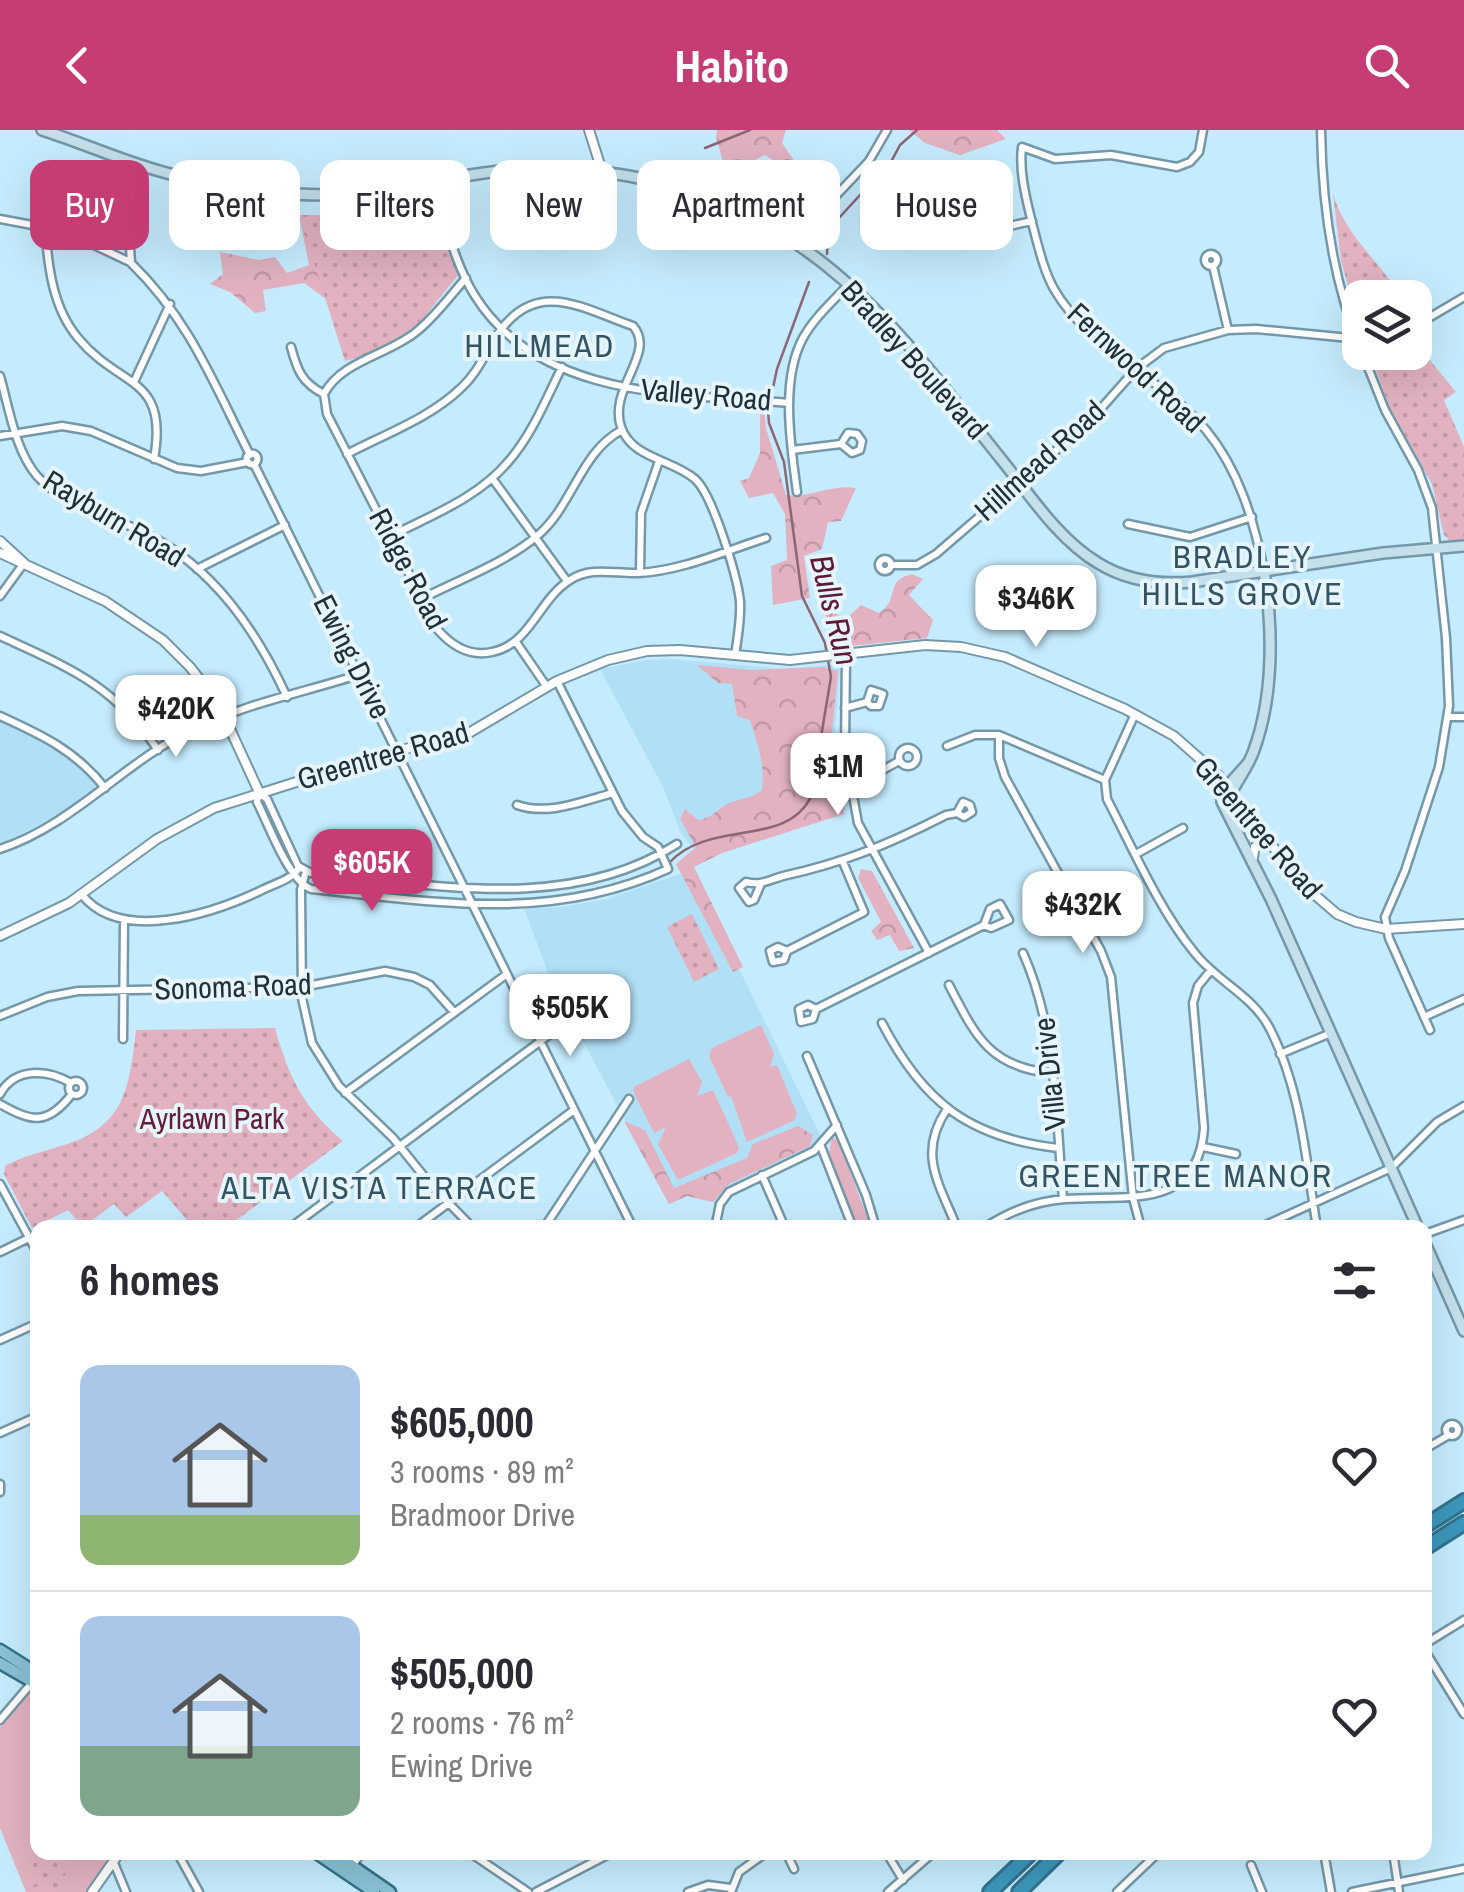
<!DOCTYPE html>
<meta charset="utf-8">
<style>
body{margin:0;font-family:"Archivo Narrow",sans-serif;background:#f2f2f3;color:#2b2b33;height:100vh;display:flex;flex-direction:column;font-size:38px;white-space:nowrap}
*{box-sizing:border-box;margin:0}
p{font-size:32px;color:#7c7c81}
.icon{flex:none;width:55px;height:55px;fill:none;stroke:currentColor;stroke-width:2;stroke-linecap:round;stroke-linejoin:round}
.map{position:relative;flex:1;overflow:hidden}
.drawer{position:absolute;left:30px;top:1090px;width:1402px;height:640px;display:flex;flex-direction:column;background:#fff;border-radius:20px;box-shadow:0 10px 40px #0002}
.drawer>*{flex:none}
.banner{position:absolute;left:30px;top:30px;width:1405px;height:90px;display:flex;gap:20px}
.fabs{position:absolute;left:1342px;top:150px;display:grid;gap:20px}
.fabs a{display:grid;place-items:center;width:90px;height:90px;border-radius:20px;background:#fff;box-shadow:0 10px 40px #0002;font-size:50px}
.price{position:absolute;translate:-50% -85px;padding:0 22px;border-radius:20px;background:#fff;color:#222;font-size:32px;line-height:65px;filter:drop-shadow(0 2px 5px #0008)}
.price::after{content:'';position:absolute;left:50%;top:60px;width:30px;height:22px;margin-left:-15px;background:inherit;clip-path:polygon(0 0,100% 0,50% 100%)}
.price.current{background:#c63c75;color:#fff}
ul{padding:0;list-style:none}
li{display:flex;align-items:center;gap:30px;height:250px;padding:0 50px}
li+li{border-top:2px solid #e1e1e2}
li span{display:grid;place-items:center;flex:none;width:280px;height:200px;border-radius:20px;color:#555}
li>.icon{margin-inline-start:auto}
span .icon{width:120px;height:120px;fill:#fffc;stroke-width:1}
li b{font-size:42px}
h2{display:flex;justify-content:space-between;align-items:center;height:120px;padding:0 50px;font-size:42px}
.tag{padding:0 35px;border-radius:20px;background:#fff;box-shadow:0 10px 40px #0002;font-size:35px;line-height:90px}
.tag.current{background:#c63c75;color:#fff}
header{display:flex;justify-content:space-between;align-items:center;height:130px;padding:0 50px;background:#c63c75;color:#fff;font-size:45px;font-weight:700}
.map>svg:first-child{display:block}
</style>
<header><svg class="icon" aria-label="back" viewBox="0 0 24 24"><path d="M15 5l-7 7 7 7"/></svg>Habito<svg class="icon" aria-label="search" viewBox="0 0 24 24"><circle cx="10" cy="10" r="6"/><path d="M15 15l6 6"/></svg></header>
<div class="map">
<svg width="1464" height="1762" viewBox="0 0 1464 1762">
<defs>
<pattern id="forest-crowns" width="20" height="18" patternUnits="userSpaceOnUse" patternTransform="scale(2.5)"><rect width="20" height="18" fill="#e2b2c0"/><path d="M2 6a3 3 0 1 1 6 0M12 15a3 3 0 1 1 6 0" fill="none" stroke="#c299a6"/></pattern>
<pattern id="park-dots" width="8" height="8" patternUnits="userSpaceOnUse" patternTransform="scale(2.5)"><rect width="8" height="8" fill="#e2b2c0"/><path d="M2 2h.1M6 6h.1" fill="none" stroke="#c299a6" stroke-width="1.8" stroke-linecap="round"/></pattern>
</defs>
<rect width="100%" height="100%" fill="#c5ecfe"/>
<path fill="#b1e0f6" d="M 670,529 L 787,539 L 837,534 L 840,539 L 834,609 L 845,680 L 699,726 L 681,703 L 663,657 L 600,539 L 646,530 Z
M 0,590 L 55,617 L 95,653 L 94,661 L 75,676 L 0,715 Z
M 691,740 L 823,1011 L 814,1021 L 738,1056 L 720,1074 L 687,1066 L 669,1074 L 551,850 L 524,779 L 561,777 L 606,769 Z"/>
<path fill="#e2b2c0" d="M 761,895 L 774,924 L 770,937 L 777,935 L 797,984 L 793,991 L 747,1012 L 731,966 L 728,967 L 709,926 L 712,918 Z
M 689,929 L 702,952 L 697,966 L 713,960 L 739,1017 L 737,1023 L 678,1050 L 658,1014 L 666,997 L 654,1003 L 633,961 L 634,957 Z
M 832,1007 L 838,1010 L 871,1097 L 858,1097 L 829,1023 Z
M 30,1562 L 38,1565 L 38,1722 L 115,1723 L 86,1762 L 26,1762 L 0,1698 L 0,1597 Z"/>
<path fill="url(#forest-crowns)" d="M 717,0 L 786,0 L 782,13 L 797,35 L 787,40 L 765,25 L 743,36 L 724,35 L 716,7 Z
M 909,0 L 997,0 L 1006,9 L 960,25 L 925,13 Z
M 299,85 L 376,92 L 458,145 L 418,195 L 392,212 L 347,230 L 326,169 L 304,153 L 263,160 L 266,181 L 255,183 L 230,162 L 210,154 L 223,144 L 220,122 L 259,130 L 275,127 L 287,143 L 309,135 Z
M 760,276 L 764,277 L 766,298 L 786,365 C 811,368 832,354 856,358 L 841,391 L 828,392 L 822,419 L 804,426 L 810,468 L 773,475 L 771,436 L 787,430 L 785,384 L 773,363 L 749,368 L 740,351 L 749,348 L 760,323 Z
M 912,444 L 923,449 L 909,465 L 933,490 L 927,508 L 851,516 L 829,495 L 816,460 L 832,456 L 834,483 L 846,489 L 861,475 L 879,483 C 901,469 883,451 912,444 Z
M 697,535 L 751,540 L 823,537 L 838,541 L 831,613 L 844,684 L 722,723 L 694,737 L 743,837 L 733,842 L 676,734 L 696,717 L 680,689 L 685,679 L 698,690 C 713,688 717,679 729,673 C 741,668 751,669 762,660 C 765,634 758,615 750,590 L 737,586 L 732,554 L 718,553 Z
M 861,739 L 872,741 L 914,818 L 899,821 L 890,805 L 877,810 L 871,801 L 881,792 L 858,748 Z
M 624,991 L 645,1000 L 674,1058 L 747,1028 L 753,1014 L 798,996 L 813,1005 L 810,1016 L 729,1054 L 713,1072 L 687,1066 L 669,1074 Z"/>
<path fill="url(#park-dots)" d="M 1333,63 C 1344,105 1380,131 1401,167 L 1360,168 L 1360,197 L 1341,131 Z
M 433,74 L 458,145 C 425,184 397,219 345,231 L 299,85 L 373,85 Z
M 1415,212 L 1456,262 L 1444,270 L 1464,317 L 1464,412 L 1450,411 L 1444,405 L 1432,354 L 1390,278 L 1371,227 L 1371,223 L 1415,222 Z
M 692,784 L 719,839 L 694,852 L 667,797 Z
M 275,898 C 289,948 303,977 343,1011 L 227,1097 L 193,1097 L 162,1061 L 126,1087 L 114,1074 L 83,1097 L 68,1080 L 32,1098 L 4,1044 L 5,1036 C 23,1026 45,1021 64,1015 C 126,996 129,957 136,900 Z
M 38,1722 L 57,1723 L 66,1745 L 56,1749 L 61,1762 L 32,1762 L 30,1757 L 39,1753 L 29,1725 Z"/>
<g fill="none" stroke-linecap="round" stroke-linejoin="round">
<path stroke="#8b6675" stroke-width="2.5" d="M 705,18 L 750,0
M 827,124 L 828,100 L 892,30 L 900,15 L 917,0
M 670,732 C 711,689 785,718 811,667 L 831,547 L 825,513 L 802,466 L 784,332 L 769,293 L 768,281 L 777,239 L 809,152"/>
<g stroke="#7498a9" stroke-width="11">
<path id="minor" d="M 1203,0 L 1199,22 L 1190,32 L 1177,37 L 1111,25 L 1055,29 L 1022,17 C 1019,42 1026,68 1032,93 C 1038,115 1043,139 1054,159 C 1087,217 1163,249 1206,300 C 1239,340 1254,391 1264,441
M 1321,0 C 1322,75 1332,148 1360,218
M 142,36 L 128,85 L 131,133 C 189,189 214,254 250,325
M 432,52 C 445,89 454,133 475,166 C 540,270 683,264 789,273
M 0,89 L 64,101 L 130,132
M 45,97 C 48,135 52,177 78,208 C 120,259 169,245 154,329
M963 104a7 7 0 1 1 14 0a7 7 0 1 1-14 0Z
M 977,103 L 1032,91
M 799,115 L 829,73 L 869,31 L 887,0
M1205 130a6 6 0 1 1 12 0a6 6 0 1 1-12 0Z
M 1213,136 L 1228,200
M 466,148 C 450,166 435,187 416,202 C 388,225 341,231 324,264 L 327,284 L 438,500 C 452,516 469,527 492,522 C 530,515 539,469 570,450 C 591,436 615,444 638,443 C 681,441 725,421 766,408
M 1415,196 L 1464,167
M 291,217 C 297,240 302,253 324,264
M 1362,222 L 1385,280 L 1418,340 L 1432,378 L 1446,508 L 1449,576 L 1439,637 L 1405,741 L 1385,787 L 1389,808 L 1430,900
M 0,246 C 9,278 15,320 37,346 C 63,375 111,386 145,403 C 213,437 256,500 287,567
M 134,252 L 170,174
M 0,306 L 62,296 L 91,301 L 177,338 L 201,341 L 248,332
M 792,320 L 841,314 L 852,323 L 860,320 L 862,311 L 857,304 L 848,303 L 841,314
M246.5 329a5.5 5.5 0 1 1 11 0a5.5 5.5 0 1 1-11 0Z
M 347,324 C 385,304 430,288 461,258 C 479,242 486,220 500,201 C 538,148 584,179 633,196 C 657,223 608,258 621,297 C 632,329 672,329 695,349 C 713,365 737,446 740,471 C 741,489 738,507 735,525
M 254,334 L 633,1098
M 492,348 L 567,451
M 797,362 C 791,317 780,250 803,208 C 814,188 832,172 848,155
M 1128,394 L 1190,407 L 1252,387
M 389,407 C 430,386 478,368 508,332 C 532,305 546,269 562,237
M879 435a6 6 0 1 1 12 0a6 6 0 1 1-12 0Z
M 891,435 L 917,435 L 936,424 L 1089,292 L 1136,239 L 1164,218 L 1228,200 L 1256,199 L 1360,209
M 197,439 L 285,395
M 640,443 L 641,383 L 659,331
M 0,466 L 24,433
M 421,469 C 458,450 505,433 537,406 C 573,376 580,322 622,300
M 0,506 C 69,538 113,554 158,620
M 516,512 L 547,557
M 846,525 L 845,622 L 858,693 L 929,823
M 845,578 L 867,572 L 871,576 L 879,576 L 883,564 L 871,560 L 867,572
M 1135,584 L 1105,650 L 1107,669 C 1133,719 1159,779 1194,822 C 1216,851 1251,864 1269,897 C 1301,958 1306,1031 1317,1098
M 0,586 C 42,605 76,621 105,658
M 1448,587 L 1464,587
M 999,605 L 999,628 L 1005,647 L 1101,821 L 1111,847 L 1133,1068 L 1141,1098
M 947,616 L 975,605 L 999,605 L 1105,650
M899 627a9 9 0 1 1 18 0a9 9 0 1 1-18 0Z
M 850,658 L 899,631
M 259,662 L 257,672 C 269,695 288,750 311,759 C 436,772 549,793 668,739 L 658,717 L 643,707 L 622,681 L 557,551
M 259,663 L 267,669 L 298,736 L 311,743 C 431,754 568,784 677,714
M 517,675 C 548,686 583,671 613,663
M 0,719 C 73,695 123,633 191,600 C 244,574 305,562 361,544
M 1136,724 L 1183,698
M 306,741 L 301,760 L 302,868 L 312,913 L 339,956 L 393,1008 L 431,1055 L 473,1098
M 350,747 L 354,713 L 359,708 L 363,715 L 359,747
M 760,756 L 754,770 L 749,772 L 739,758 L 746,752 C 762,756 768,750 783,746 C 846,732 889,714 946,685 L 957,683 L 964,687 L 972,682 L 970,675 L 963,672 L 957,683
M 82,765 C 122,814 213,783 260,761 C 275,753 290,751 300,737
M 787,821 L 784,830 L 773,832 L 770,821 L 778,817 L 787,821 L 864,782 L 843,732
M 1023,823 C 1057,899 1056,987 1063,1069
M 949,855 C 975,905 989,937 1051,943
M 816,879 L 813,889 L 801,892 L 799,879 L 808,875 L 816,879 L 984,795 L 991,798 L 1009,790 L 1000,774 L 990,779 L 984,795
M 0,886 L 47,867 L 78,861 L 302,857 L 385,841 L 414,847 L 430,855 L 454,882
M 1424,887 L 1464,869
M 882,893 C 923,972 969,1008 1058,1018
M 123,909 L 124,789
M 1280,924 L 1331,903
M 807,926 L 866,1065 L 876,1098
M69 958a7 7 0 1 1 14 0a7 7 0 1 1-14 0Z
M 345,963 L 507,844
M 0,964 C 15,937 47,939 71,953
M 0,974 C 32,992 47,996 72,964
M 947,979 C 917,1024 939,1053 957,1098
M 820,1014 L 853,1098
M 1203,1017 L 1236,1024
M 762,1045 L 782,1091
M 0,1054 L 38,1124
M 290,1098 L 581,881
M 415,1098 L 574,980
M 544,1098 L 629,969
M 715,1098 L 720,1074 L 729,1062 L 814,1021 L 837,995
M 984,1098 C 1008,1082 1037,1071 1065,1069 C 1125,1064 1198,1083 1204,998 L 1193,873 L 1198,856 L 1211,840
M 1259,1098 L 1391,1038 L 1437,992 L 1464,976
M 1425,1104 L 1464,1090
M 0,1122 L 29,1108
M 0,1210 L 38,1193
M 1425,1226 L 1425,1235
M1446 1300a6 6 0 1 1 12 0a6 6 0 1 1-12 0Z
M 0,1303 L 38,1286
M 1425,1319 L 1449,1305
M 0,1354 L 0,1362
M 1425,1514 L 1464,1490
M 1425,1521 L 1464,1584
M 0,1590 L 35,1549
M 177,1722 L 199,1762
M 469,1722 L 528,1762
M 786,1722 L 794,1739
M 886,1722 L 903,1750
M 1324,1722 L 1331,1762
M 1393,1722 L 1399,1762
M 114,1733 L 126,1762
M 1251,1735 L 1262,1762
M 351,1738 L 362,1722
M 536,1762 L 613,1722
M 688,1762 L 708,1755 L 731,1758
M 731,1762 L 739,1742 L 767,1722
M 888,1762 L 934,1722
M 1117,1762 L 1159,1722
M 1352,1762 L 1464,1739"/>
</g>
<g stroke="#7498a9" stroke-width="12">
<path id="tertiary" d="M 589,0 L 602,41
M 0,411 L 24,433
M 0,423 L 105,471 L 163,510 L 190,537 L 218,573 L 259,662
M 1208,635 L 1222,672
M 1252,732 L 1255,717 L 1261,712 L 1268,715
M 0,806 L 69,773 L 157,709 L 214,678 L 385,624 L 467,604 L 557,551 L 608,530 L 647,521 L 680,520 L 790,530 L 925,515 L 961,517 L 1005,527 L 1125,579 L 1174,606 L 1217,644 L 1300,752 L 1337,784 L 1356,792 L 1386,799 L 1464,794
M 92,1762 L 120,1722"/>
</g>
<g stroke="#7498a9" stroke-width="14">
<path id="secondary" d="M 42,0 C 83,13 122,31 163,42 C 214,57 274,65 327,65 C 380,66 431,50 484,43 C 581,29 682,48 768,96 C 866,151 932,243 1001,329 C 1030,365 1058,409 1098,433 C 1127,451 1159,455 1192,452 L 1383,423 L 1464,416
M 1249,632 L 1233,650 L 1222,672 L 1271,769 L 1418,1098
M 1233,684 L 1229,668 C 1236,651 1248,638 1254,620 C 1274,565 1273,498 1264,441
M 1425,1113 L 1464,1201"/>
</g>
<g stroke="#33738d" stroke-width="15">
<path id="primary" d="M 0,1520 L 38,1544
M 0,1533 L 38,1555
M 315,1722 L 374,1762
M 332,1722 L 390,1762"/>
</g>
<g stroke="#33738d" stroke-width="18">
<path id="motorway" d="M 1425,1396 L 1464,1371
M 1425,1418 L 1464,1393
M 990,1762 L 1032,1722
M 1019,1762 L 1060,1722"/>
</g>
<use href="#minor" stroke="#fff" stroke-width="6"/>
<use href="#tertiary" stroke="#fff" stroke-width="8"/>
<use href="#secondary" stroke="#c4e0eb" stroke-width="9"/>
<use href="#primary" stroke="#8ac1d6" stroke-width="10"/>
<use href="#motorway" stroke="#3c97bb" stroke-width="12"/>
</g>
<g text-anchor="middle" stroke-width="8" stroke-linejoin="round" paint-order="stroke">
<g font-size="30" fill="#213037" stroke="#e6f5fc">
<text transform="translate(914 230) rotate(48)" y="10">Bradley Boulevard</text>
<text transform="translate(1136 238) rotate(43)" y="10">Fernwood Road</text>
<text transform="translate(706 265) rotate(5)" y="10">Valley Road</text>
<text transform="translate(1040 331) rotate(-42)" y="10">Hillmead Road</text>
<text transform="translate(114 389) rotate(31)" y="10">Rayburn Road</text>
<text transform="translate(408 439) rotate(62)" y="10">Ridge Road</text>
<text transform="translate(352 527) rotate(63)" y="10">Ewing Drive</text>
<text transform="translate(383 626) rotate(-16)" y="10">Greentree Road</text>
<text transform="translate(1258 698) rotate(49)" y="10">Greentree Road</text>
<text transform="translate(233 857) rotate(-2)" y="10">Sonoma Road</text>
<text transform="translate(1050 944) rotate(-96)" y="10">Villa Drive</text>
</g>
<g font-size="30" fill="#631c39" stroke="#e6f5fc">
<text x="212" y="999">Ayrlawn Park</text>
</g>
<g font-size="32" letter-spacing="2.5" fill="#325463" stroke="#e6f5fc">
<text x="540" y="227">HILLMEAD</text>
<text x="1243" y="438">BRADLEY<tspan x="1243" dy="37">HILLS GROVE</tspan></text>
<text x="1176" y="1057">GREEN TREE MANOR</text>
<text x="380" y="1069">ALTA VISTA TERRACE</text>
</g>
<g font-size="32" font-style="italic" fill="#5f1835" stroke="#e6f5fc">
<text transform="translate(834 480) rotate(76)" y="11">Bulls Run</text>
</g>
</g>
</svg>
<div class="fabs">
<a><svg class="icon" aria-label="layers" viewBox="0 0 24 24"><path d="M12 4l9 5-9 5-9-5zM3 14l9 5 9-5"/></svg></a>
</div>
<b class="price" style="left:1036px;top:520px">$346K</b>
<b class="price" style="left:176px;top:630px">$420K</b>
<b class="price" style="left:838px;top:688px">$1M</b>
<b class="price current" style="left:372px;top:784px">$605K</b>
<b class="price" style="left:1083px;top:826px">$432K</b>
<b class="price" style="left:570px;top:929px">$505K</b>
<div class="banner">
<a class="tag current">Buy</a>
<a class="tag">Rent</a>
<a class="tag">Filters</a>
<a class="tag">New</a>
<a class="tag">Apartment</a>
<a class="tag">House</a>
</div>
<section class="drawer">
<h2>6 homes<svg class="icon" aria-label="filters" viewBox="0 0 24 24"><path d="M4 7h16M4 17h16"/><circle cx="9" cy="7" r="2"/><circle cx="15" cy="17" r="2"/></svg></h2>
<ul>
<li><span style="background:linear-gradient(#a9c7e8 75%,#8fb573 0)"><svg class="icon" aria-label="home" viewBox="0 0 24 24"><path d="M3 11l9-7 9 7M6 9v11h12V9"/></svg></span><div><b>$605,000</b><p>3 rooms · 89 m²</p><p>Bradmoor Drive</p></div><svg class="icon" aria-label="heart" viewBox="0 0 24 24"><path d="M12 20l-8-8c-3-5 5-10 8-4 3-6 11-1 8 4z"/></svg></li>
<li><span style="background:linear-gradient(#a9c7e8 65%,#7fa58c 0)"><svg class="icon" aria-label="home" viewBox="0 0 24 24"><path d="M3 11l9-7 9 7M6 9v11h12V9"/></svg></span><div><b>$505,000</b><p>2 rooms · 76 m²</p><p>Ewing Drive</p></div><svg class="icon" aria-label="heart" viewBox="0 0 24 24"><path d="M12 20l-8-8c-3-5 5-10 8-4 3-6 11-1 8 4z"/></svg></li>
</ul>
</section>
</div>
